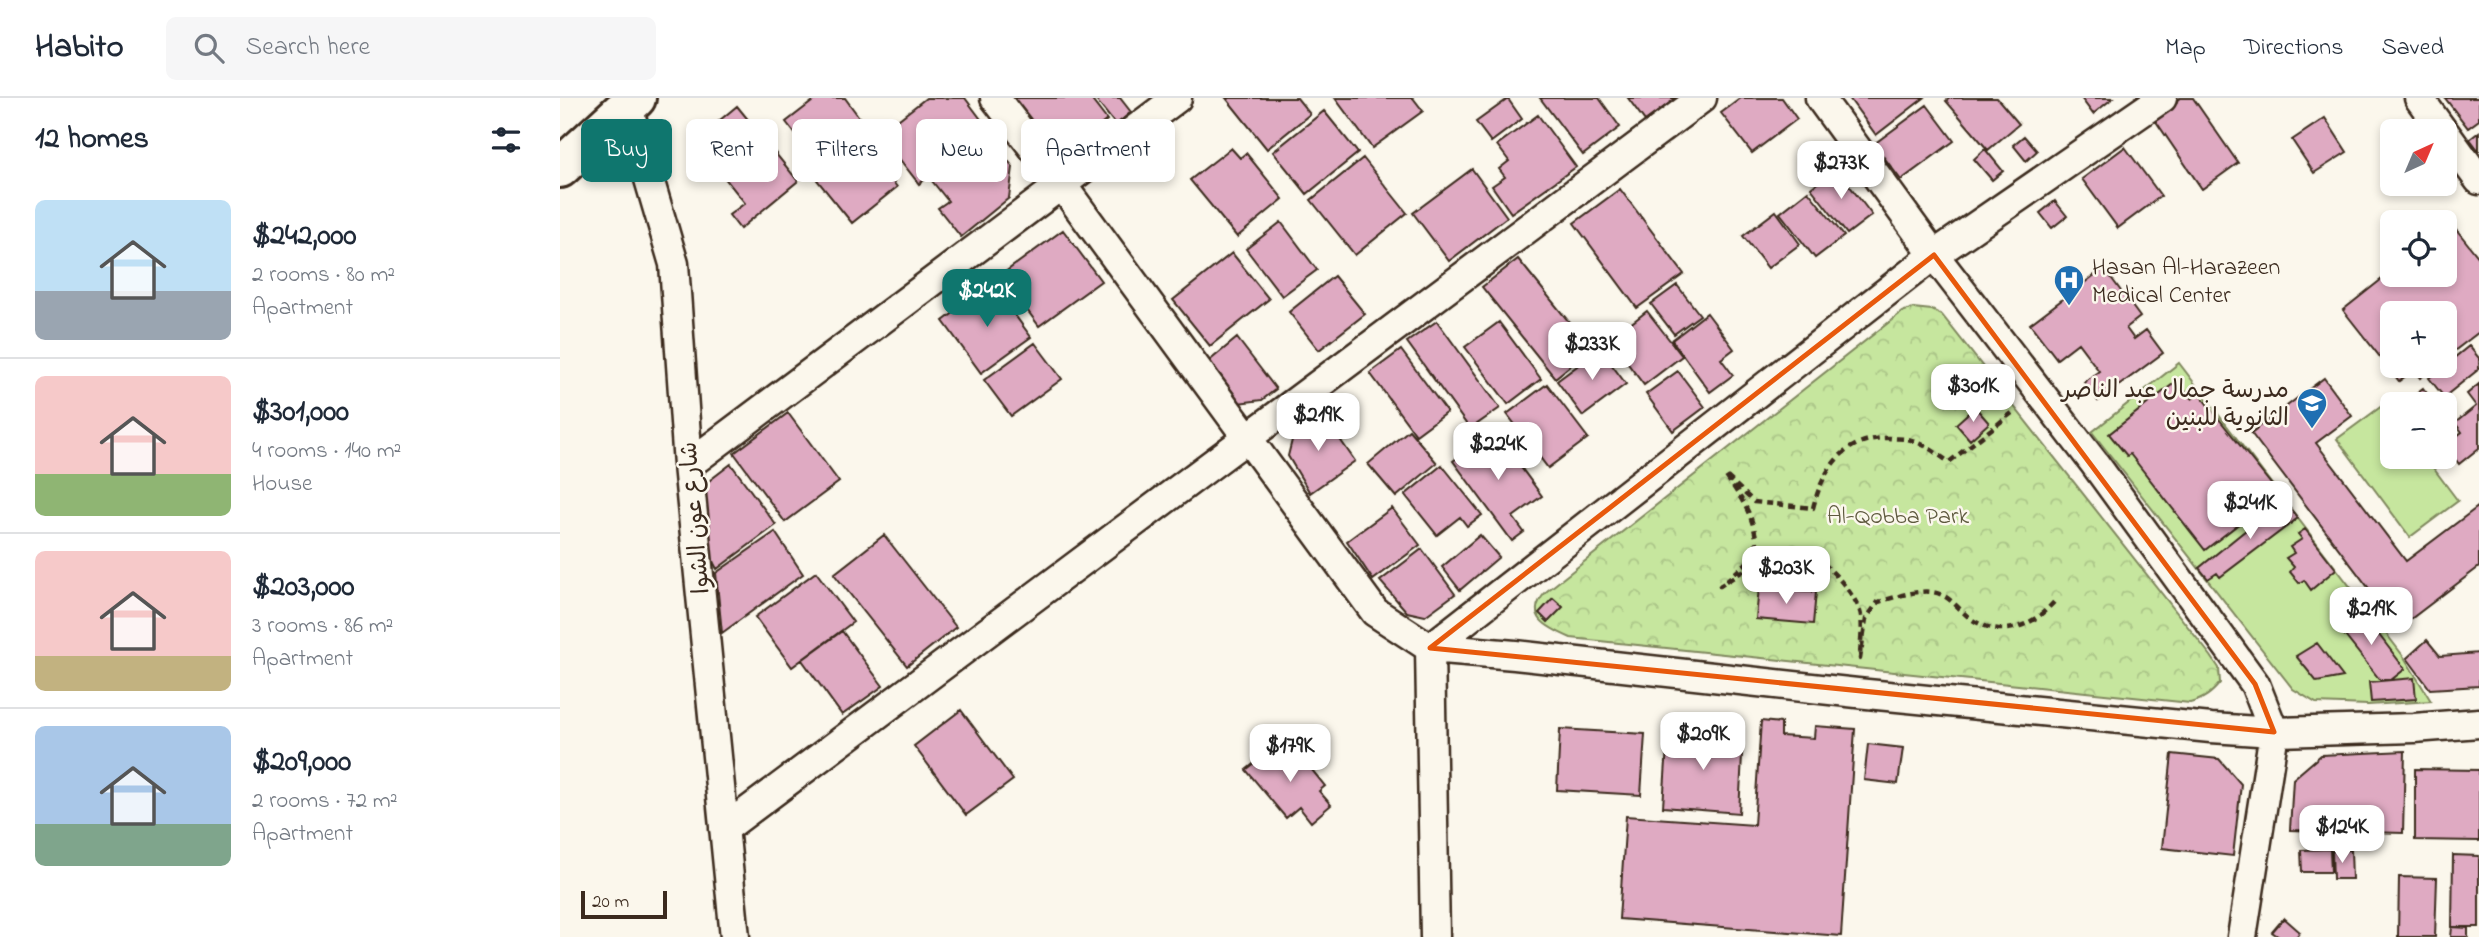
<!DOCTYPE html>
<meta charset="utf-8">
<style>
body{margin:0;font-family:"Indie Flower","Playpen Sans Arabic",sans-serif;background:#f6f6f7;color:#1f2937;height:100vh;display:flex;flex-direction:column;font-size:26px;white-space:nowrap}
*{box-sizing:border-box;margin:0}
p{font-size:23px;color:#747a83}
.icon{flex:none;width:38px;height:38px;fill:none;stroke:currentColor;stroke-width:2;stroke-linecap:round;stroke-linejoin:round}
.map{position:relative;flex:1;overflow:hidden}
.side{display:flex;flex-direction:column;background:#fff;width:560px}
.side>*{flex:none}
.top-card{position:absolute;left:21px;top:21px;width:665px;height:63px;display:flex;gap:14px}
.needle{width:46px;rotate:44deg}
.fabs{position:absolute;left:1820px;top:21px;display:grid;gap:14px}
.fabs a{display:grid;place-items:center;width:77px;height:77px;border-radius:10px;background:#fff;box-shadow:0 4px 10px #0003;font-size:35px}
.scale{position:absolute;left:21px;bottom:18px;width:86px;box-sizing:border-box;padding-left:7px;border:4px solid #3b2a1e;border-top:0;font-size:19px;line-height:24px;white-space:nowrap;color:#3b2a1e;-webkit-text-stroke:5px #fbf7ec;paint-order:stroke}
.price{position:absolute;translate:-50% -60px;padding:0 16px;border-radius:14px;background:#fff;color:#222;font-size:23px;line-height:46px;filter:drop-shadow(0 2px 4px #0008)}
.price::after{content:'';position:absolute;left:50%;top:42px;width:21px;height:16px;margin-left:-10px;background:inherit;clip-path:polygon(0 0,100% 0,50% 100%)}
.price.on{background:#0f766e;color:#fff}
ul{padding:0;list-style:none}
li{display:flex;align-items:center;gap:21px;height:175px;padding:0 35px}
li+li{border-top:2px solid #e0e1e3}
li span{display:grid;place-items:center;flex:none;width:196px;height:140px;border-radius:10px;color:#555}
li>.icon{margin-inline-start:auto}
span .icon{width:84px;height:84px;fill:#fffc;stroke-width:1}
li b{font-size:30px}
h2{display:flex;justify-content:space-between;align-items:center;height:84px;padding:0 35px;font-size:30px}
.chip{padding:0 24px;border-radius:10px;background:#fff;box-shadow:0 4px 10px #0003;font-size:24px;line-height:63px}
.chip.on{background:#0f766e;color:#fff}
header{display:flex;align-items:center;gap:42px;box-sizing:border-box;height:98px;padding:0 35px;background:#fff;border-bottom:2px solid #e0e1e3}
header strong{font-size:33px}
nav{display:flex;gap:38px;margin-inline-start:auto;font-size:24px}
.search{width:490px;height:63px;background:#f6f6f7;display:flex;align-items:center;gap:18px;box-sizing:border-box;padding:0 24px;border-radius:10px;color:#747a83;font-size:26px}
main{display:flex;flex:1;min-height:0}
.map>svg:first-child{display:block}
</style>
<header>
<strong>Habito</strong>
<div class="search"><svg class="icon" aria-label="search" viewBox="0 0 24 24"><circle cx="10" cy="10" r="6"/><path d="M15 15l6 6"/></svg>Search here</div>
<nav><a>Map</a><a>Directions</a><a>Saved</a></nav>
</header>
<main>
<section class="side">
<h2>12 homes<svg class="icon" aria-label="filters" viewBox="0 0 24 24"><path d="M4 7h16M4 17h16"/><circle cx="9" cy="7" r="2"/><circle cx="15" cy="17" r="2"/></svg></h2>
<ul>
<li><span style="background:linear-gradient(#bfe0f5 65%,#9aa5b1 0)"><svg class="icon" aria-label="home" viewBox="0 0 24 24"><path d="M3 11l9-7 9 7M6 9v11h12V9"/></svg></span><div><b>$242,000</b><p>2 rooms · 80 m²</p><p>Apartment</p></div></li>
<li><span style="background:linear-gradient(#f6c9c9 70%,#8fb573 0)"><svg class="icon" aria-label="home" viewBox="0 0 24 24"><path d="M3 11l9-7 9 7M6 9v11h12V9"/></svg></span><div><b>$301,000</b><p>4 rooms · 140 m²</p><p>House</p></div></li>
<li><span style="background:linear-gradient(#f6c9c9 75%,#c2b280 0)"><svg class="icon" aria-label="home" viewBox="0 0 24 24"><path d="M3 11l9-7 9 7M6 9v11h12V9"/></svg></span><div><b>$203,000</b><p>3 rooms · 86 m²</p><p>Apartment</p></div></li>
<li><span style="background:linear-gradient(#a9c7e8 70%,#7fa58c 0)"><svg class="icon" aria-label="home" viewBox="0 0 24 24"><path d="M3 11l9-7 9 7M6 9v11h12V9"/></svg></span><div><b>$209,000</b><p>2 rooms · 72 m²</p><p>Apartment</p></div></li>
</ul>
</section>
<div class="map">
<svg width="1919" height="839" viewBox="0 0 1919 839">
<defs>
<pattern id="park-crowns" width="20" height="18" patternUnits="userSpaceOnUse" patternTransform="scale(1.75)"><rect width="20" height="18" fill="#c6e69e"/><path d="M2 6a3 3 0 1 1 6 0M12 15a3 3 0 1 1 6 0" fill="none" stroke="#abc588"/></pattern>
</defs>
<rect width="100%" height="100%" fill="#fbf7ec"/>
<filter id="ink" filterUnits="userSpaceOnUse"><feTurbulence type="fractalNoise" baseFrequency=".0143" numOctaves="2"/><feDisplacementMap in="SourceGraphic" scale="14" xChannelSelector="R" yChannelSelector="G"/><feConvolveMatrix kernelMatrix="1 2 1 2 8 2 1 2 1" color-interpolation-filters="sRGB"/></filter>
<g filter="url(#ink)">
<path fill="#c6e69e" stroke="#80885e" stroke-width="2" d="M 1619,265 L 1844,559 L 1871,603 L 1808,607 L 1756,605 L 1733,591 L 1532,334 Z
M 1826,305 L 1832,314 L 1832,359 L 1865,359 L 1898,403 L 1850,439 L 1777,341 Z"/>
<path fill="url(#park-crowns)" stroke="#80885e" stroke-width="2" d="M 1353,210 L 1372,212 L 1382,217 L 1651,558 L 1659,570 L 1660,585 C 1651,596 1644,601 1630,605 L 1011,540 C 988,530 962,518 987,493 L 1342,214 Z"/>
<path fill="#dfaac2" stroke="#3b2a1e" stroke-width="2" d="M 257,0 L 285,0 L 310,34 L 262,70 L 226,24 Z
M 366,0 L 405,0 L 429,32 L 359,86 L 320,36 Z
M 455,0 L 530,0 L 547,22 L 497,62 L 450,4 Z
M 538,0 L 560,0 L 571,14 L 556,27 L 536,2 Z
M 666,0 L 737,0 L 750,16 L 707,51 Z
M 775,0 L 853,0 L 863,13 L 812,50 Z
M 980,0 L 1039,0 L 1060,29 L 1023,57 Z
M 1068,0 L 1117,0 L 1085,23 Z
M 1181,0 L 1222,0 L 1237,21 L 1192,55 L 1161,15 Z
M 1289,0 L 1364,0 L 1316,37 Z
M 1390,0 L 1437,0 L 1459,26 L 1428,52 L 1386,3 Z
M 1521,0 L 1553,0 L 1533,16 Z
M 1620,0 L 1633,0 L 1678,65 L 1642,91 L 1593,19 Z
M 1885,0 L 1919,0 L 1919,22 L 1908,30 Z
M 948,1 L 962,21 L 931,44 L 916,24 Z
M 1367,7 L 1394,43 L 1341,82 L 1314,46 Z
M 177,8 L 238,83 L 180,131 L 169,117 L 185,105 L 143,53 L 148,32 Z
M 764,13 L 798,55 L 747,96 L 713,54 Z
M 978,17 L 1016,69 L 951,115 L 932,88 L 945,79 L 939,71 L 949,63 L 937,47 Z
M 1765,20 L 1787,54 L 1754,75 L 1732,42 Z
M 1919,34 L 1919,53 L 1910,41 Z
M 429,38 L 453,69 L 449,100 L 401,139 L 378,110 L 388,103 L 372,83 Z
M 1464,38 L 1477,53 L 1466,63 L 1453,47 Z
M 303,45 L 337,89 L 292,125 L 257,82 Z
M 1565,49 L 1601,98 L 1558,130 L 1522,81 Z
M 671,50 L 680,60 L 686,55 L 723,101 L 677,139 L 630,82 Z
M 1425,51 L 1443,73 L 1432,82 L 1414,61 Z
M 1273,56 L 1279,65 L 1257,81 L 1251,72 Z
M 803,60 L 847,115 L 795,157 L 751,102 Z
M 1276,70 L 1312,117 L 1287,136 L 1251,90 Z
M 912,71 L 947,119 L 889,163 L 853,115 Z
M 1060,91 L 1124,176 L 1077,210 L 1014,125 Z
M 1248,93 L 1284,138 L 1255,160 L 1220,115 Z
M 1495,103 L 1507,118 L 1492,130 L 1480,115 Z
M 1216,113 L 1240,146 L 1208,170 L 1183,138 Z
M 721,124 L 757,172 L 722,198 L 686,151 Z
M 1892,126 L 1919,160 L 1919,234 L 1885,260 L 1885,215 L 1832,215 L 1832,268 L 1876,268 L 1860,280 L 1854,272 L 1839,283 L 1783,212 L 1832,173 L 1832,177 L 1885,177 L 1885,132 Z
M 503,132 L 541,183 L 479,228 L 441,177 Z
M 672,155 L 709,201 L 650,248 L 613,202 Z
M 958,161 L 1031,251 L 995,280 L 922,189 Z
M 1544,170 L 1580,219 L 1566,230 L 1574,241 L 1586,232 L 1603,255 L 1538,303 L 1524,284 L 1539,273 L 1518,245 L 1497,261 L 1470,226 Z
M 774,178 L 805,216 L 759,252 L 729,214 Z
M 432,186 L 471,239 L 421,275 L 383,223 Z
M 1117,187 L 1140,217 L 1114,236 L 1091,206 Z
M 1087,213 L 1122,258 L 1084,287 L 1050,242 Z
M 1147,215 L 1174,251 L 1161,261 L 1173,277 L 1150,294 L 1112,242 Z
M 877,223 L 940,310 L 910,331 L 847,244 Z
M 939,224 L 981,281 L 948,306 L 905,249 Z
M 677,240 L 716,291 L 702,302 L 678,305 L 648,264 Z
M 475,245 L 502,281 L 451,318 L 424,282 Z
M 1909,248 L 1919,260 L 1919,271 L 1884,299 L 1869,280 Z
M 1040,251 L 1066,286 L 1023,318 L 997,283 Z
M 841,252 L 887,314 L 856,337 L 810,275 Z
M 1118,273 L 1145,309 L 1113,333 L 1086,296 Z
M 1764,280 L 1792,318 L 1756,345 L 1846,463 L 1919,408 L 1919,469 L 1839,530 L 1691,335 Z
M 1617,283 L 1632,301 L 1639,296 L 1714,390 L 1703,398 L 1707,404 L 1645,452 L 1570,356 L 1567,358 L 1549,336 Z
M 987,286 L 1028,340 L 988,370 L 947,316 Z
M 1919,286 L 1919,350 L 1899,366 L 1885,347 L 1902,334 L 1895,325 L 1916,308 L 1907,296 Z
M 1863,290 L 1875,306 L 1842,306 Z
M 1415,309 L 1429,325 L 1410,342 L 1396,326 Z
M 761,314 L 795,363 L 750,395 L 728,358 L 734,334 Z
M 228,315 L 279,384 L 225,424 L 174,355 Z
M 1885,318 L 1896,332 L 1885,341 Z
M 849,332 L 877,365 L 836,399 L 808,366 Z
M 934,333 L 982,398 L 953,419 L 964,434 L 952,443 L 893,363 Z
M 171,366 L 216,427 L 157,471 L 139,437 L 141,389 Z
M 882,367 L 922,417 L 907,428 L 900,419 L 877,437 L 845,397 Z
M 1723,402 L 1738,420 L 1660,479 L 1657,475 L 1648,481 L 1639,470 Z
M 832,410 L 860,447 L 813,482 L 787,443 Z
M 1745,431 L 1776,471 L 1751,492 L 1744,482 L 1739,485 L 1730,474 L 1734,469 L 1726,460 L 1734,455 L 1730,449 L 1742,441 L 1738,436 Z
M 215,434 L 243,476 L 162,535 L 156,475 Z
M 324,437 L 396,529 L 347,568 L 274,476 Z
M 920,437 L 939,459 L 900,492 L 882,469 Z
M 862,451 L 895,496 L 865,518 L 847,514 L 820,483 Z
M 256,474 L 293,524 L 232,569 L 195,519 Z
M 1199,489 L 1256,494 L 1253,526 L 1196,521 Z
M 993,500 L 1003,509 L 988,524 L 979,515 Z
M 1800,512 L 1845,571 L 1831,582 L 1820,582 L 1778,529 Z
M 282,533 L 323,588 L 282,617 L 242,562 Z
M 1867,542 L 1880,558 L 1919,555 L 1919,588 L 1870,591 L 1847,560 Z
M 1757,545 L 1783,579 L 1757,584 L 1736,558 Z
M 1854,580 L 1856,601 L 1811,604 L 1809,584 Z
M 401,612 L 453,682 L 406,717 L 354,648 Z
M 1201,623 L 1221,625 L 1221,638 L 1254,640 L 1255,628 L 1295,631 L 1281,838 L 1059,821 L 1066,718 L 1194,727 Z
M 1000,631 L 1085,636 L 1081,697 L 997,692 Z
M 1108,633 L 1183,638 L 1179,715 L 1103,709 Z
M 1308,646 L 1343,650 L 1338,686 L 1304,682 Z
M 718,652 L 740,657 L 765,688 L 759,693 L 771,707 L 751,724 L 739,709 L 726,720 L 686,672 L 702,659 Z
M 1845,653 L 1843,735 L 1730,732 L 1733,681 L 1761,657 Z
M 1612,656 L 1659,661 L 1681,686 L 1673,758 L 1602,750 Z
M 1855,671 L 1919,672 L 1919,743 L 1855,742 Z
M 1770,751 L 1771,774 L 1742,774 L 1741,752 Z
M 1791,752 L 1792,781 L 1773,781 L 1772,753 Z
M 1893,757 L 1919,758 L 1919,829 L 1892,829 Z
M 1839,779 L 1877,780 L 1875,839 L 1838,839 Z
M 1724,820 L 1740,834 L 1736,839 L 1719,839 L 1712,834 Z
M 1892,829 L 1908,830 L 1908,839 L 1891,839 Z"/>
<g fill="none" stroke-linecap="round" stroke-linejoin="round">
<g stroke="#3b2a1e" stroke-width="33">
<path id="street" d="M 435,0 L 502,87 L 815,514 L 870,550 L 955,557 L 1297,595 L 1651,630 L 1714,634 L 1854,630 L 1919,625
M 1260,0 L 1374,157 L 1535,366 L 1695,586 L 1714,634 L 1682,839
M 1859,0 L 1883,33
M 67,6 L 114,166 L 128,367 L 175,839
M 1885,35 L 1919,82
M 128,367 L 617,0
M 870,550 L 1374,157 L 1602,0
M 870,550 L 875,839
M 164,731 L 1142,0"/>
</g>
<g stroke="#3b2a1e" stroke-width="44">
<path id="secondary" d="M 0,70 L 76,0"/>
</g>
<path stroke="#3b2a1e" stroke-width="4.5" stroke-dasharray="7 5" stroke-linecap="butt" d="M 1452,315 L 1389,364 C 1377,356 1365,346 1351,342 C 1345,340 1336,341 1329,340 C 1284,339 1263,371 1253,410 L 1194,404 L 1165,377 C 1185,405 1195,420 1198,455 L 1160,488 L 1218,450 C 1230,452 1244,453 1255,459 C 1270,469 1299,500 1301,518 C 1303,532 1300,547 1300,561 L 1306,521 L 1318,504 C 1337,499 1364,488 1382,497 C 1395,503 1404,518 1416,524 C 1446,540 1473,527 1494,504"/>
<use href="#street" stroke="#fbf7ec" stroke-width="28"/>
<use href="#secondary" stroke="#fbf7ec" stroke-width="38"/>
</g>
</g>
<path fill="none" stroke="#e8590c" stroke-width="5" stroke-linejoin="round" d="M 1374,157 L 1695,586 L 1714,634 L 870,550 Z"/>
<defs>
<g id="hospital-pin" transform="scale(1.575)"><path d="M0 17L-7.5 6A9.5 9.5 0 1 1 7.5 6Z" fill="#1f6fb2" stroke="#fbf7ec"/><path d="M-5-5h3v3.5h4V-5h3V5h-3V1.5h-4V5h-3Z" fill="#fff"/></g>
<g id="school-pin" transform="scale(1.575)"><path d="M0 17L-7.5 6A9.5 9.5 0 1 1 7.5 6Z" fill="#1f6fb2" stroke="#fbf7ec"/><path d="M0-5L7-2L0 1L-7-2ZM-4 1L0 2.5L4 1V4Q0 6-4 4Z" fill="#fff"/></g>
</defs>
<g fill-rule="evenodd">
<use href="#hospital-pin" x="1509" y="182"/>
<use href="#school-pin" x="1752" y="305"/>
</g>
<g text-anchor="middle" stroke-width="5" stroke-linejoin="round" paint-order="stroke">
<g font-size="24" fill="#3b2a1e" stroke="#fbf7ec" text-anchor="start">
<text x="1532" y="176">Hasan Al-Harazeen<tspan x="1532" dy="28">Medical Center</tspan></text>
<text x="1729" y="299" text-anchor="end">مدرسة جمال عبد الناصر<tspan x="1729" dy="28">الثانوية للبنين</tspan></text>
</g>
<g font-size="24" fill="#5e593e" stroke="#fbf7ec">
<text x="1338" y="425">Al-Qobba Park</text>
</g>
<g font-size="24" fill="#3b2a1e" stroke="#fbf7ec">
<text transform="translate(134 420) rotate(-95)" y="8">شارع عون الشوا</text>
</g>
</g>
</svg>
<div class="fabs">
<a><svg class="needle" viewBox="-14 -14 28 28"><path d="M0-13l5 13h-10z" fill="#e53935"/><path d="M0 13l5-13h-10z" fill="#747a83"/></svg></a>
<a><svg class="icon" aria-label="locate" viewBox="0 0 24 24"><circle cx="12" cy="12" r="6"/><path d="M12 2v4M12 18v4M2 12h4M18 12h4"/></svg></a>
<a>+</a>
<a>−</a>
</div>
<div class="scale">20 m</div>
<b class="price" style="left:1281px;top:103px">$273K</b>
<b class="price on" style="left:427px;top:231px">$242K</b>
<b class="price" style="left:1032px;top:284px">$233K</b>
<b class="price" style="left:1413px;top:326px">$301K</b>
<b class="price" style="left:758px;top:355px">$219K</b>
<b class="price" style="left:938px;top:384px">$224K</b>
<b class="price" style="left:1690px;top:443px">$241K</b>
<b class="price" style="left:1226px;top:508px">$203K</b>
<b class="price" style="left:1811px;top:549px">$219K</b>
<b class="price" style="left:1143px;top:674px">$209K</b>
<b class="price" style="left:730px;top:686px">$179K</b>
<b class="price" style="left:1782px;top:767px">$124K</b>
<div class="top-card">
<a class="chip on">Buy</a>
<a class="chip">Rent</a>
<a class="chip">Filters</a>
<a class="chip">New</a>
<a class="chip">Apartment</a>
</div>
</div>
</main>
